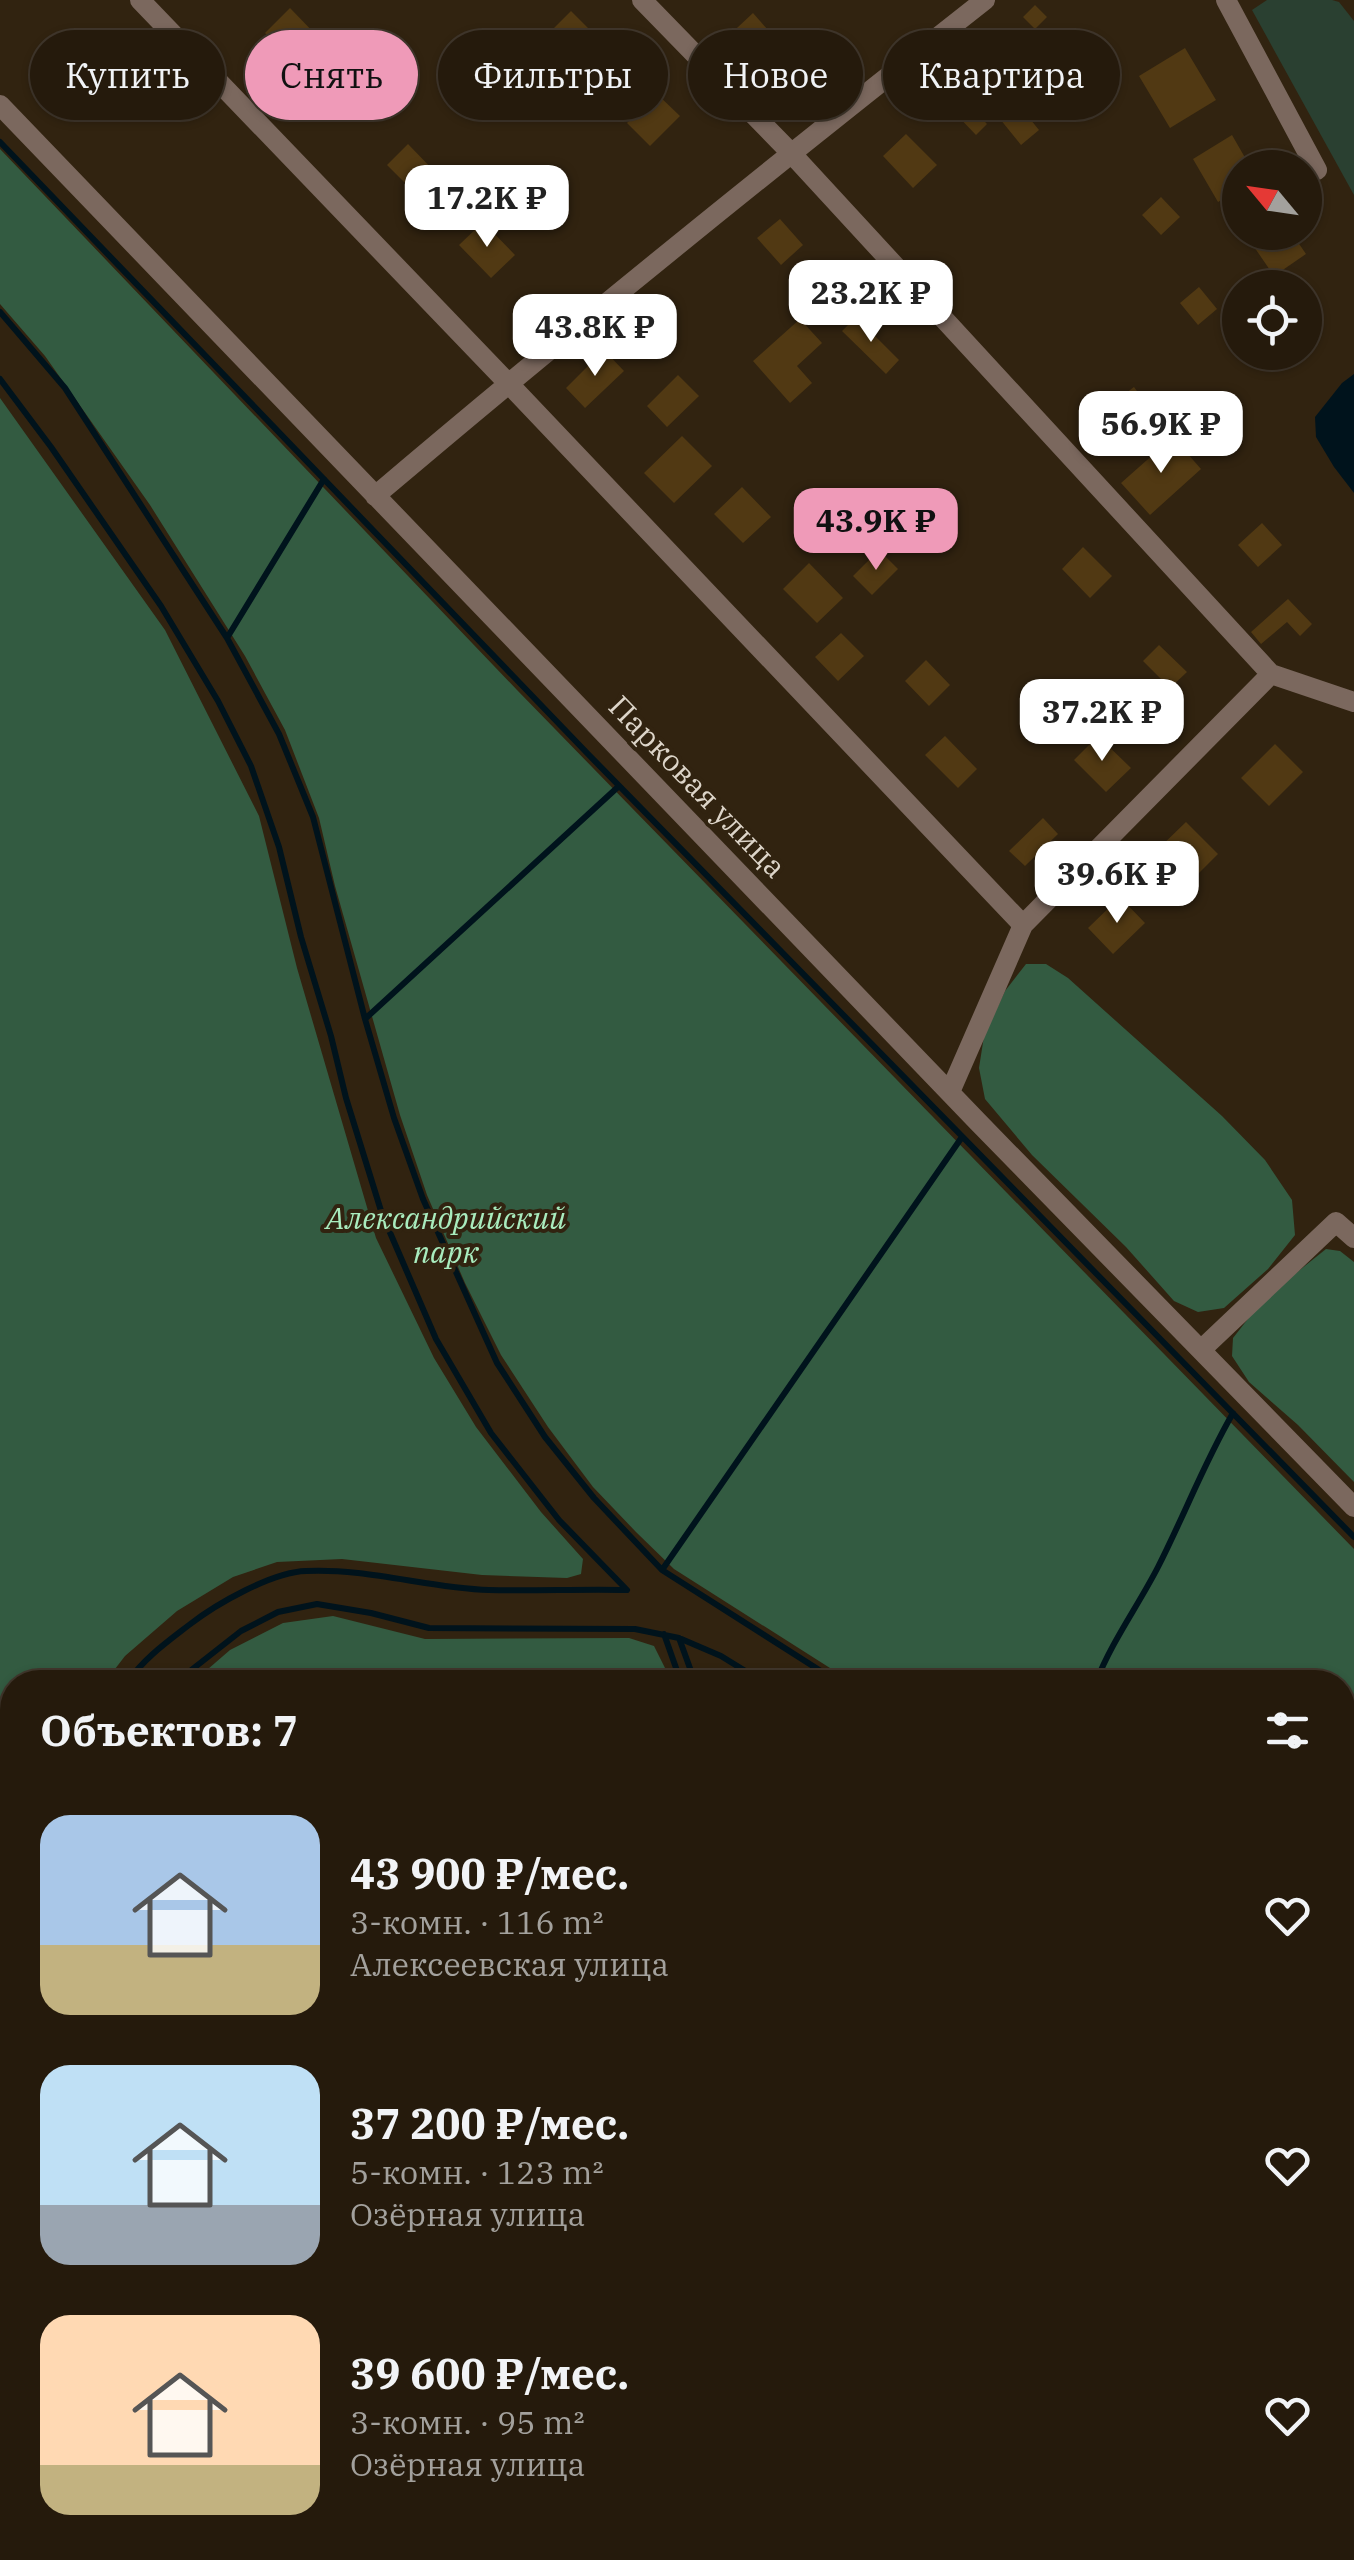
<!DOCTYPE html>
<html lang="ru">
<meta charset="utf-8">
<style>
body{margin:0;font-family:"IBM Plex Serif",serif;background:#2d2315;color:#f1f3f6;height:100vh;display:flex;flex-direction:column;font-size:38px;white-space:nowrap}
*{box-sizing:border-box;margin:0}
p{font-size:32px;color:#a3a19d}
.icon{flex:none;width:55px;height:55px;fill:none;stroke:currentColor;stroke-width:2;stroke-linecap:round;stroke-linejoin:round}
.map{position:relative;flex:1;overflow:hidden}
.panel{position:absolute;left:0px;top:1670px;width:1355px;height:890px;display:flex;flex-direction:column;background:#251a0c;border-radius:40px 40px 0 0;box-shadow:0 2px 8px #0004,0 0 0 2px #42382d}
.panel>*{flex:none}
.guide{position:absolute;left:30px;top:30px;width:1295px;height:90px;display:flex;gap:20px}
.needle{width:65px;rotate:299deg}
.controls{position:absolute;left:1222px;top:150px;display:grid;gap:20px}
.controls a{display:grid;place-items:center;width:100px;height:100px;border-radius:50%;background:#251a0c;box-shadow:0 2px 8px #0004,0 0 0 2px #42382d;font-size:50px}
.price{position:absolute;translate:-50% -85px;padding:0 22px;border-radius:20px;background:#fff;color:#222;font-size:32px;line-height:65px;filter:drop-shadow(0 2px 5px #0008)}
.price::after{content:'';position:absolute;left:50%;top:60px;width:30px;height:22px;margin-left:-15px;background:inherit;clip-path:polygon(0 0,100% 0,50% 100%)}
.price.selected{background:#ef9ab8;color:#111}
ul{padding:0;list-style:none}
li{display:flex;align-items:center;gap:30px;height:250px;padding:0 40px}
li span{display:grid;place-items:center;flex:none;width:280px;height:200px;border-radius:30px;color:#555}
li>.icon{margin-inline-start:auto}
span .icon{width:120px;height:120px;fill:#fffc;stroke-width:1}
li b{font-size:42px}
h2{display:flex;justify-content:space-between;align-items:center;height:120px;padding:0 40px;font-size:42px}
.tag{padding:0 35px;border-radius:45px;background:#251a0c;box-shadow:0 2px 8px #0004,0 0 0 2px #42382d;font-size:35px;line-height:90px}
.tag.selected{background:#ef9ab8;color:#111}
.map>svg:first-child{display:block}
</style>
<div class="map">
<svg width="1354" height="2560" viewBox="0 0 1354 2560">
<rect width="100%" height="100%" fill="#312310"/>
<path fill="#2a4031" d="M 1267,0 L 1332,0 L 1339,2 L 1354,21 L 1354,195 L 1252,10 Z"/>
<path fill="#335b41" d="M 0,149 L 517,690 L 1354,1549 L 1354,1926 L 1342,1918 L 1342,1682 L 852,1682 L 674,1569 L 636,1532 L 593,1487 L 548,1427 L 501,1355 L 465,1283 L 427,1195 L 400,1115 L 335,886 L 319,818 L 285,730 L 245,656 L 150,505 L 45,356 L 0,304 Z
M 0,398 L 165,630 L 259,816 L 297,968 L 376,1238 L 434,1358 L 476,1427 L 541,1512 L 583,1559 L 581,1574 L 567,1578 L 482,1575 L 342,1559 L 277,1562 L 233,1577 L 177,1611 L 125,1656 L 105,1682 L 12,1682 L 12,2103 L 0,2110 Z
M 1026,964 L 1046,964 L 1068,978 L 1222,1116 L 1265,1160 L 1292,1200 L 1295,1235 L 1268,1269 L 1224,1308 L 1198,1312 L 1174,1301 L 1126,1247 L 1032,1155 L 985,1099 L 979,1068 L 984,1036 L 1005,991 Z
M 1326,1249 L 1340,1251 L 1354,1262 L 1354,1482 L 1298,1425 L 1249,1382 L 1232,1356 L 1233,1338 L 1251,1315 L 1291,1277 Z
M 333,1616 L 425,1639 L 629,1638 L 654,1646 L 672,1682 L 193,1682 L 230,1650 L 283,1623 Z
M 1343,2001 L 1354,2003 L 1354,2560 L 760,2560 L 760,2548 L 1342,2548 Z
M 12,2173 L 12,2548 L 520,2548 L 528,2560 L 0,2560 L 0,2177 Z
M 538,2548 L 720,2548 L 721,2560 L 547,2560 Z"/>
<path fill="#00131c" d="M 1354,374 L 1354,493 L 1334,467 L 1316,437 L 1315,417 L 1342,383 Z"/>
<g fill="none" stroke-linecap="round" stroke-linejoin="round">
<path stroke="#00131c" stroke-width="6" d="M 0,142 L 588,754 L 1354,1537
M 0,312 L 65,388 L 227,638 L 324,479
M 0,379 L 51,447 L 161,606 L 218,701 L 251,766 L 279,847 L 301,937 L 331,1036 L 346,1098 L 382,1214 L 436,1339 L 491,1433 L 559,1520 L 627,1590 C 581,1589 535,1591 489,1590 C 428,1588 368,1568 306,1571 C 272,1572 216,1604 189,1625 C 167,1642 143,1659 128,1682
M 227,638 L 279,734 L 313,817 L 365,1019 L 619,786
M 365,1019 L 394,1118 L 423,1199 L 497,1363 L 545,1437 L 594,1498 L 662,1570 L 962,1137
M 662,1570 L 838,1682
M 664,1634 L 681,1682
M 679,1638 L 695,1682
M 176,1682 L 241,1631 L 278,1612 L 317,1604 L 371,1613 L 429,1628 L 635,1629 L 679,1638 L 721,1656 L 763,1682
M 1096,1682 C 1112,1641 1138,1606 1158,1567 C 1184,1516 1204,1463 1233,1413
M 1342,1928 L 1354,1937
M 1342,1975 L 1354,1984
M 0,2130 L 12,2126
M 1342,2306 L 1354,2302
M 747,2548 L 748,2560
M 496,2560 L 521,2548
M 697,2560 L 698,2548
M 716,2560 L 730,2548
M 1294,2560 L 1311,2548"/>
</g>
<path fill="#513913" d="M 1035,5 L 1047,17 L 1035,29 L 1023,17 Z
M 290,8 L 321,40 L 296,65 L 265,33 Z
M 571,11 L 607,47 L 586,67 L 550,32 Z
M 753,13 L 783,47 L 753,75 L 723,41 Z
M 979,47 L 1003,72 L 989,85 L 965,60 Z
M 1185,48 L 1216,100 L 1170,128 L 1139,76 Z
M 360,62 L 390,92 L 369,112 L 340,82 Z
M 656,93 L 680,116 L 650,146 L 627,123 Z
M 962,97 L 987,124 L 976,135 L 950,108 Z
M 1018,104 L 1039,130 L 1021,145 L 1000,119 Z
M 906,134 L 937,165 L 913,188 L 883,156 Z
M 1232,135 L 1251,168 L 1240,168 L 1240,189 L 1218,202 L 1193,159 Z
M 408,144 L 438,175 L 418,196 L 387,165 Z
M 1161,197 L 1180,217 L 1161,235 L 1142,215 Z
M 780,219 L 803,245 L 781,265 L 757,238 Z
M 483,222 L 515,255 L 491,278 L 459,245 Z
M 1255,232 L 1291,232 L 1306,254 L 1274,276 L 1248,238 Z
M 1199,287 L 1217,309 L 1198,325 L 1180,303 Z
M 856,317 L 899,360 L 886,374 L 842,331 Z
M 800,319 L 822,343 L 797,366 L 812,383 L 790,403 L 753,361 Z
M 604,350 L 624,371 L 585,408 L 566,388 Z
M 678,375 L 699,396 L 667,427 L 647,406 Z
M 1134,387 L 1156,417 L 1104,456 L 1082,426 Z
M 682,436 L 712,466 L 674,503 L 644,473 Z
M 1173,437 L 1201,469 L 1150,515 L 1121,483 Z
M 742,487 L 771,517 L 743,543 L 714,514 Z
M 1262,523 L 1282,545 L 1258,567 L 1238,545 Z
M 1083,547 L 1112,576 L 1090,598 L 1062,569 Z
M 879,550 L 898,569 L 872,595 L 853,576 Z
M 809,563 L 843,598 L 817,623 L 783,589 Z
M 1288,599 L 1312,624 L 1300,636 L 1287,622 L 1261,644 L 1251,632 Z
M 841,633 L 864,656 L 838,681 L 815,657 Z
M 1159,645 L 1187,672 L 1170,688 L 1143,661 Z
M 926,660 L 950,685 L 929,706 L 905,681 Z
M 945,736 L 977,769 L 958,788 L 925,755 Z
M 1098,736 L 1131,768 L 1106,792 L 1074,760 Z
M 1275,744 L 1303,772 L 1269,806 L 1241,778 Z
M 1043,818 L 1058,834 L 1025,866 L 1009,851 Z
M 1186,822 L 1218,854 L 1189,883 L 1157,850 Z
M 1120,897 L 1145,923 L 1113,954 L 1088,928 Z"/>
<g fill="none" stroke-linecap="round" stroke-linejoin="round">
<path stroke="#7b685e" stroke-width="20" d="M 140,0 L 508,383 L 1023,925
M 642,0 L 791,153 L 1271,674 L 1354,702
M 1226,0 L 1317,170
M 0,105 L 978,1122 L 1354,1507
M 375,496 C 575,326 779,162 985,0
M 950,1092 L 1023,925 L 1271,674
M 1202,1349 L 1336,1222 L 1354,1238"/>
</g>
<g text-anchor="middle" stroke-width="8" stroke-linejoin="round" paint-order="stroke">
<g font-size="30" fill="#ddd5c9" stroke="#312310">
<text transform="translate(697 787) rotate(46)" y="10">Парковая улица</text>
</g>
<g font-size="30" font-style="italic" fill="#a9ecbe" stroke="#312310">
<text x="446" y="1229">Александрийский<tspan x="446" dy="34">парк</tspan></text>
</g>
</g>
</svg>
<div class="controls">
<a><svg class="needle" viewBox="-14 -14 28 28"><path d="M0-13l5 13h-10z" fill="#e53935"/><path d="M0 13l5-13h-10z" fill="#a3a19d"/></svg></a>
<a><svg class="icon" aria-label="locate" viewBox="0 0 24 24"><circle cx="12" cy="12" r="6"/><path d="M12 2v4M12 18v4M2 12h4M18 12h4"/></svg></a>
</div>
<b class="price" style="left:487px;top:250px">17.2K ₽</b>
<b class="price" style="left:871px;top:345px">23.2K ₽</b>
<b class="price" style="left:595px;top:379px">43.8K ₽</b>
<b class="price" style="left:1161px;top:476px">56.9K ₽</b>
<b class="price selected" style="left:876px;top:573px">43.9K ₽</b>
<b class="price" style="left:1102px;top:764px">37.2K ₽</b>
<b class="price" style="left:1117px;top:926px">39.6K ₽</b>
<div class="guide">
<a class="tag">Купить</a>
<a class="tag selected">Снять</a>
<a class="tag">Фильтры</a>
<a class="tag">Новое</a>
<a class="tag">Квартира</a>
</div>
<section class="panel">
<h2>Объектов: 7<svg class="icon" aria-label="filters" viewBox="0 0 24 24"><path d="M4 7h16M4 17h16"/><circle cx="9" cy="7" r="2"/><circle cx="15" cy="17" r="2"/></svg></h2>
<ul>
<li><span style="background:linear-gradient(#a9c7e8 65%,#c2b280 0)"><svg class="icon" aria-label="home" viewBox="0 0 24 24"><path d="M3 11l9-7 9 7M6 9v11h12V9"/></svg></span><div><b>43 900 ₽/мес.</b><p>3-комн. · 116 m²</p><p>Алексеевская улица</p></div><svg class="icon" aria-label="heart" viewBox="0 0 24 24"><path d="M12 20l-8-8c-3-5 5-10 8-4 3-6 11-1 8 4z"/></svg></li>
<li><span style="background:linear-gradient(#bfe0f5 70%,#9aa5b1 0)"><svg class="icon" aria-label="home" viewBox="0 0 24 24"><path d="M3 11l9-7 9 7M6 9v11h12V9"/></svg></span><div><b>37 200 ₽/мес.</b><p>5-комн. · 123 m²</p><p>Озёрная улица</p></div><svg class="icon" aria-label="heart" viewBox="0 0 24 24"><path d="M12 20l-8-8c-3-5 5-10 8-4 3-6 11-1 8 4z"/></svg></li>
<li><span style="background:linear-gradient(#ffd9b3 75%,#c2b280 0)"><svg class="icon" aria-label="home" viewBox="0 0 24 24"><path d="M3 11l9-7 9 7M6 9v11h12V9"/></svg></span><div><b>39 600 ₽/мес.</b><p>3-комн. · 95 m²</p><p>Озёрная улица</p></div><svg class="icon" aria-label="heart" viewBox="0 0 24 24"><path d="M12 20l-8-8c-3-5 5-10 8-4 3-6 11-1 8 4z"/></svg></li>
</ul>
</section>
</div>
